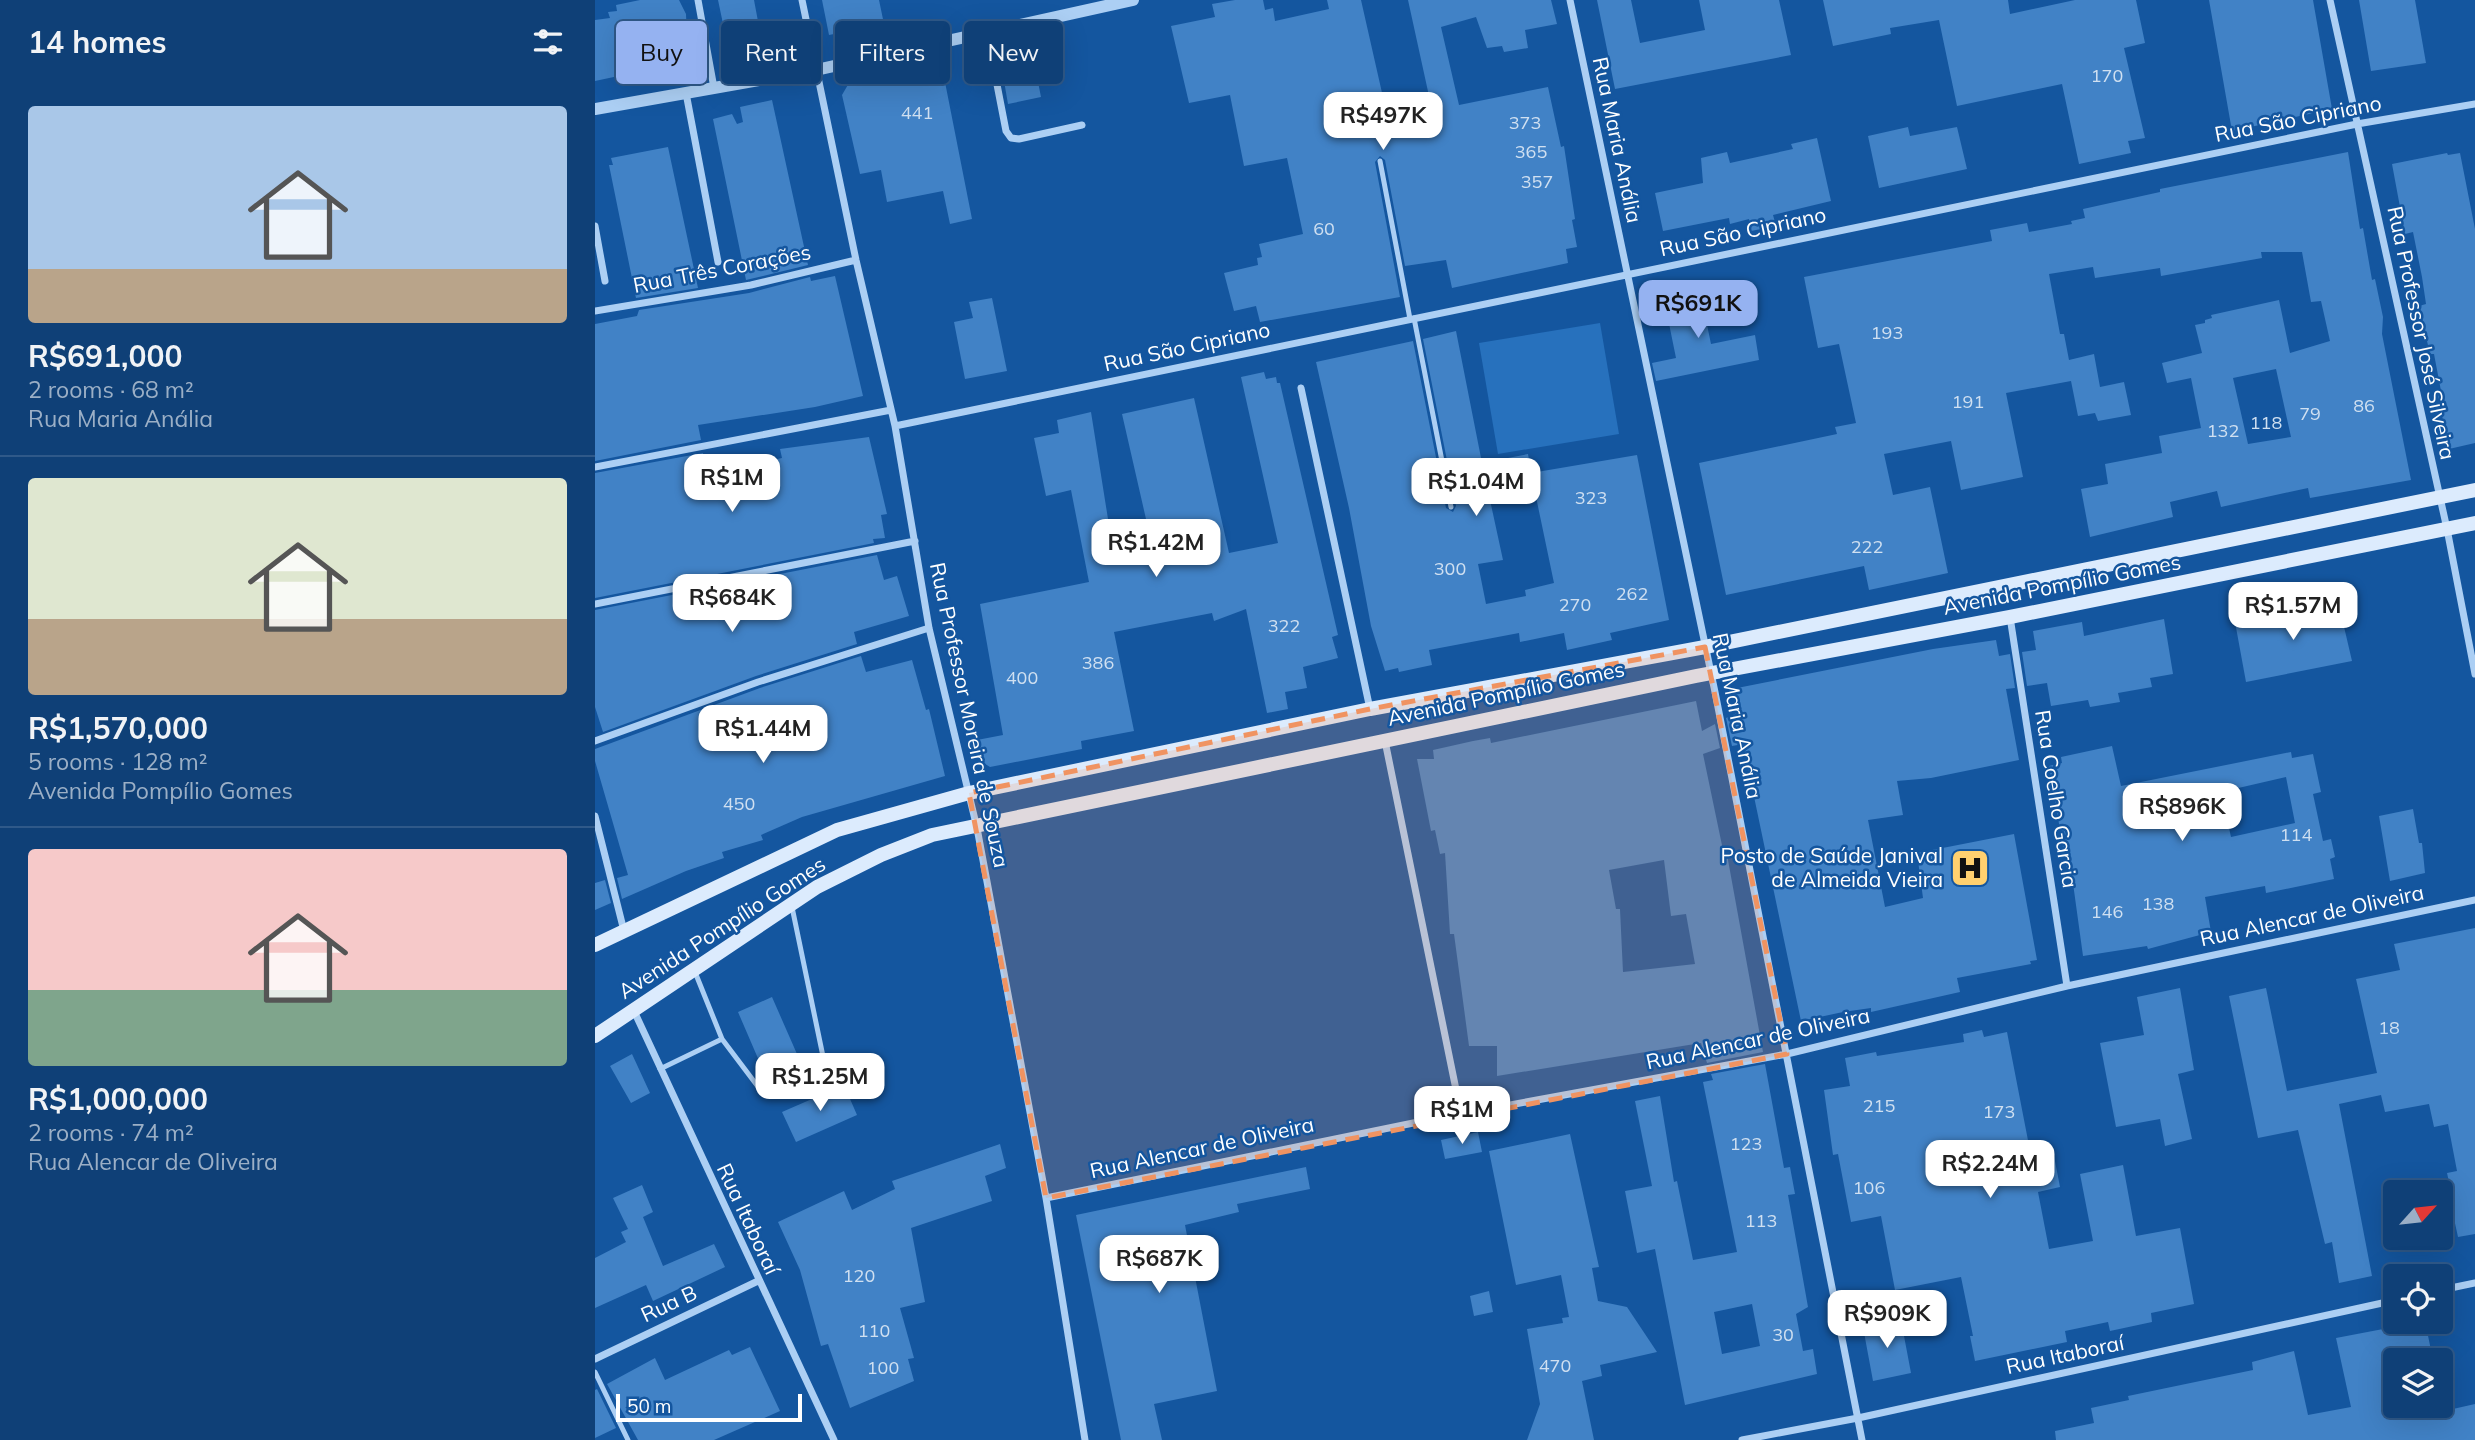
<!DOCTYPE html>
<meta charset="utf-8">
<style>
body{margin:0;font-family:Mulish,sans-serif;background:#18477c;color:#f1f3f6;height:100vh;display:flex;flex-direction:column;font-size:26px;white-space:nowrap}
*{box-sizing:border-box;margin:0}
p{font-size:23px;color:#9bafc6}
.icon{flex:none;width:38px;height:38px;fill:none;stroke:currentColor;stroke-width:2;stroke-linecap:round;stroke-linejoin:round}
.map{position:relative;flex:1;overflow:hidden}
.drawer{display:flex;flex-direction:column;background:#0f4077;width:595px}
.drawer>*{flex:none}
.banner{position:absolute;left:21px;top:21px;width:665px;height:63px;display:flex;gap:14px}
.needle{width:46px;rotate:63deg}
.tools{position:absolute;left:1788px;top:1180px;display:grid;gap:14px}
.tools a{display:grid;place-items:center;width:70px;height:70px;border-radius:7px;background:#0f4077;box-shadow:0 7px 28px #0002,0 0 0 2px #2f5989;font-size:35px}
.scale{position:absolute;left:21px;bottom:18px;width:186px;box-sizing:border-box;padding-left:7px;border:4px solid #fff;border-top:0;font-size:19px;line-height:24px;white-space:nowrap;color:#fff;-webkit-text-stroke:5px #14569f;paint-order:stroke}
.price{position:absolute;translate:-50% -60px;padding:0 16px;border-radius:14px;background:#fff;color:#222;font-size:23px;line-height:46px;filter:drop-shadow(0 2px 4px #0008)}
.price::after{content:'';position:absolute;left:50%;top:42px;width:21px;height:16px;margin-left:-10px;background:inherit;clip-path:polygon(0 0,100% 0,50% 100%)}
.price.active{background:#95b2f1;color:#111}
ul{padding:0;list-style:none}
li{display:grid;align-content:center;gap:14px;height:371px;padding:0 28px}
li+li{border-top:2px solid #2f5989}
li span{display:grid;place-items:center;height:217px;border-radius:7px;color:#555}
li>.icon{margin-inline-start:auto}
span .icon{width:126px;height:126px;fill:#fffc;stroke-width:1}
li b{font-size:30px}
h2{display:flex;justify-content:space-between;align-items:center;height:84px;padding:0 28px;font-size:30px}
.tag{padding:0 24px;border-radius:7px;background:#0f4077;box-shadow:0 7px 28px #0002,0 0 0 2px #2f5989;font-size:24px;line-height:63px}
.tag.active{background:#95b2f1;color:#111}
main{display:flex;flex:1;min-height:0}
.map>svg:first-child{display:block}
</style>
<main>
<section class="drawer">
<h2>14 homes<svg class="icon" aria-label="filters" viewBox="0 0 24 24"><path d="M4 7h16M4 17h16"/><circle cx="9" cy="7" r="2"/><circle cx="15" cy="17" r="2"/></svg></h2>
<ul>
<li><span style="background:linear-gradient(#a9c7e8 75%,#b9a48a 0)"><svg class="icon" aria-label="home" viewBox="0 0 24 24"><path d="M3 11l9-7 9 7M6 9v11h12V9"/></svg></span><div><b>R$691,000</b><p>2 rooms · 68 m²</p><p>Rua Maria Anália</p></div></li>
<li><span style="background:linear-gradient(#dfe7d0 65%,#b9a48a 0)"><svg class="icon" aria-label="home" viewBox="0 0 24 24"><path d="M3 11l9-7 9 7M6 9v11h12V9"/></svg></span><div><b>R$1,570,000</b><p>5 rooms · 128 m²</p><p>Avenida Pompílio Gomes</p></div></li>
<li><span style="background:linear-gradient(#f6c9c9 65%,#7fa58c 0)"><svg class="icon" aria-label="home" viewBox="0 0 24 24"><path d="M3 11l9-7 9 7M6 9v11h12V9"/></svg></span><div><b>R$1,000,000</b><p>2 rooms · 74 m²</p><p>Rua Alencar de Oliveira</p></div></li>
</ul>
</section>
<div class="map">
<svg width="1880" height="1440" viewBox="0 0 1880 1440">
<rect width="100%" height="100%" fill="#14569f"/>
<path fill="#2771bd" d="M 1005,323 L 1024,434 L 903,454 L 884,343 Z"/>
<path fill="#4182c6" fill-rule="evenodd" d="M 45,0 L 84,0 L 91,14 L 92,38 L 49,47 L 50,56 L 30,60 L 33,74 L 0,81 L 0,20 L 15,18 L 13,12 L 22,11 L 21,5 Z
M 123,0 L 159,0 L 165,32 L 131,38 Z
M 227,0 L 284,0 L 289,24 L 234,35 Z
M 640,0 L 668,0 L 670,10 L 678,8 L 680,21 L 734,9 L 732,0 L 766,0 L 797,137 L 841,128 L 813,0 L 956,0 L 962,24 L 930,30 L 933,48 L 909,52 L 907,46 L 892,48 L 881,17 L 846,27 L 864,105 L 953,87 L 966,147 L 969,146 L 980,219 L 977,220 L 982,247 L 971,249 L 973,263 L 857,288 L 851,260 L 810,266 L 790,160 L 785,156 L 780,162 L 805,297 L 665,322 L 661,306 L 639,311 L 629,273 L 663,265 L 662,258 L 667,257 L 664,244 L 708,234 L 692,158 L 649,166 L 635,95 L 594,103 L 576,26 L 620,17 L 617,4 Z
M 1002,0 L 1036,0 L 1045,43 L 1110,30 L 1104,0 L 1184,0 L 1196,55 L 1020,89 Z
M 1228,0 L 1413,0 L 1415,14 L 1480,0 L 1541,0 L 1550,43 L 1529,48 L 1550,138 L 1533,141 L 1536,153 L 1484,164 L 1467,84 L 1362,106 L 1344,20 L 1295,28 L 1296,34 L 1238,46 Z
M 1614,0 L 1718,0 L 1737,109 L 1637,131 Z
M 1764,0 L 1820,0 L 1831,63 L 1776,71 Z
M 428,46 L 434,73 L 441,72 L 446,97 L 413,104 L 404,52 Z
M 302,68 L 303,76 L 325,72 L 327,81 L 349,77 L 377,219 L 355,224 L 348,191 L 292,202 L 286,170 L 265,174 L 247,95 L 258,76 Z
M 177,100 L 213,265 L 151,280 L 118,119 L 137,114 L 142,124 L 148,122 L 145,107 Z
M 1313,127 L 1315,136 L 1362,127 L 1372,169 L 1284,188 L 1273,136 Z
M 1222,138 L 1236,201 L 1178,215 L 1181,226 L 1156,231 L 1154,219 L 1135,224 L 1134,218 L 1068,231 L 1060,193 L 1108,183 L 1106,158 L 1132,152 L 1135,163 L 1198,149 L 1196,144 Z
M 73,147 L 103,288 L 41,298 L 14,165 L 18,165 L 16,158 Z
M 1753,152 L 1765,229 L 1768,228 L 1777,280 L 1780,279 L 1788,317 L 1787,334 L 1816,480 L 1715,498 L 1713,488 L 1626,507 L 1622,491 L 1575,502 L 1578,517 L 1495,537 L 1486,489 L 1513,484 L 1510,464 L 1567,453 L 1564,436 L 1606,428 L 1596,378 L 1572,383 L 1567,363 L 1607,353 L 1600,325 L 1610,323 L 1610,320 L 1617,318 L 1616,315 L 1684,300 L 1695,353 L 1735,341 L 1726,301 L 1716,302 L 1707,252 L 1666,252 L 1667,258 L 1566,276 L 1565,268 L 1500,278 L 1498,267 L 1454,274 L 1465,334 L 1469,334 L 1474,360 L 1499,354 L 1505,387 L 1529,382 L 1536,415 L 1503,421 L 1500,413 L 1483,416 L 1476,381 L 1411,393 L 1428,477 L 1366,490 L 1356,441 L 1289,454 L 1298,495 L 1335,487 L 1353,573 L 1274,590 L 1269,566 L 1131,595 L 1104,463 L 1242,434 L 1240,427 L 1261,423 L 1244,344 L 1223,348 L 1209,277 L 1397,241 L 1395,230 L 1432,223 L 1434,232 L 1477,224 L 1476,221 L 1490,218 L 1488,209 L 1565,192 L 1565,189 ZM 1681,369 L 1696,437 L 1653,444 L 1638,378 Z
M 1852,153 L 1853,155 L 1865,153 L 1880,229 L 1880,443 L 1854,449 L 1842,392 L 1846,391 L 1839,354 L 1835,354 L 1824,306 L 1831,304 L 1827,277 L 1818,232 L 1810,234 L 1797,164 Z
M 240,276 L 268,396 L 220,407 L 103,425 L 106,440 L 0,461 L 0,324 L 42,316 L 44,310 L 154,293 L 215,277 L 216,281 Z
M 1104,286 L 1116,344 L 1160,335 L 1164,360 L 1061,381 L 1057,363 L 1081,358 L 1068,294 Z
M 397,298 L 412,371 L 370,379 L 359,322 L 378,318 L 374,302 Z
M 861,331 L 887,463 L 933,454 L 939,489 L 895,500 L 908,560 L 883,564 L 891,604 L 931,596 L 930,590 L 959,583 L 936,473 L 1042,455 L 1074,620 L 1015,633 L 1017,640 L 972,650 L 969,633 L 925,642 L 924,633 L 834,650 L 837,665 L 804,672 L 803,668 L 790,671 L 776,626 L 754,508 L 721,362 L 818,341 L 851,508 L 858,512 L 861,506 L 828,339 Z
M 669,372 L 671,379 L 681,377 L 682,383 L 685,383 L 743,635 L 737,637 L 743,658 L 708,667 L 712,688 L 690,692 L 693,709 L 672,713 L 651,609 L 619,621 L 617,613 L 519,632 L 539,731 L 486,741 L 487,749 L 395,767 L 387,762 L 382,740 L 408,735 L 385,604 L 494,582 L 476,490 L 451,496 L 439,438 L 464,433 L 462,420 L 496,412 L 520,563 L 559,554 L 527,414 L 599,398 L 634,553 L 683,543 L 646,377 Z
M 274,437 L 292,514 L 286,515 L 290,538 L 278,539 L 279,543 L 0,598 L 0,473 L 108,453 L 109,463 L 133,458 L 135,469 L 187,458 L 185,449 Z
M 282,555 L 289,580 L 302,576 L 314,616 L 259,632 L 262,644 L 161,676 L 8,732 L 0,707 L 0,610 Z
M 1743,601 L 1757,661 L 1651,682 L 1640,622 Z
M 1569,619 L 1578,674 L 1555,678 L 1557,687 L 1523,693 L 1525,702 L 1495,707 L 1493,700 L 1456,706 L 1452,683 L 1432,686 L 1427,652 L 1441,650 L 1438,631 L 1487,622 L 1489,636 Z
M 1401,640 L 1404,656 L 1415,654 L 1420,688 L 1411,689 L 1424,760 L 1336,778 L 1302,781 L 1308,815 L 1273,820 L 1290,907 L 1328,898 L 1322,853 L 1419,834 L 1442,960 L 1435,961 L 1436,964 L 1362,978 L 1365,992 L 1276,1012 L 1276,1008 L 1248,1012 L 1206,1021 L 1148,744 L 1137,746 L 1131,718 L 1142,713 L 1137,689 L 1338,649 Z
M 266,656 L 271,672 L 317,660 L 331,710 L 334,709 L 350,776 L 207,817 L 166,835 L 168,840 L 127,852 L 129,858 L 91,871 L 27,899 L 22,878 L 33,875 L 0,761 L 0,749 L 165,688 Z
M 1101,701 L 1107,731 L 1120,724 L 1125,748 L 1108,754 L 1128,850 L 1131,849 L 1168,1052 L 1112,1063 L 1106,1043 L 902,1076 L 902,1046 L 874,1046 L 859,934 L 855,934 L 850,853 L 845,854 L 840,830 L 836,831 L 822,759 L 839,759 L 838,750 L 878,741 L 895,738 L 896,743 ZM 1069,860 L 1076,916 L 1091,914 L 1100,964 L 1028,972 L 1025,909 L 1021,909 L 1014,870 Z
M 1517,746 L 1526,786 L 1696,752 L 1697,758 L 1718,754 L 1726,792 L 1718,794 L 1728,841 L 1736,839 L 1740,857 L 1735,859 L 1739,879 L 1671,893 L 1670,886 L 1610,897 L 1616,932 L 1553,949 L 1552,946 L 1488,956 L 1477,876 L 1473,876 L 1454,766 L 1467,763 L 1466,757 ZM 1691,777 L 1700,823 L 1636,837 L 1626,792 Z
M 1818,809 L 1824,843 L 1827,843 L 1830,873 L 1795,881 L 1784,816 Z
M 10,880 L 16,903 L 0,910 L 0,883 Z
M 1880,928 L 1880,1234 L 1863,1237 L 1853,1191 L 1856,1191 L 1852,1173 L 1862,1171 L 1853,1124 L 1839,1127 L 1834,1104 L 1790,1112 L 1786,1095 L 1744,1104 L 1777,1276 L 1744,1283 L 1737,1242 L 1730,1244 L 1703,1130 L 1663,1138 L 1634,996 L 1671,988 L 1692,1091 L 1782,1073 L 1761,979 L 1805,970 L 1799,944 Z
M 1585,988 L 1599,1070 L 1583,1074 L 1597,1139 L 1570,1146 L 1565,1119 L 1521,1127 L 1505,1043 L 1549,1035 L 1542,997 Z
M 177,997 L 202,1054 L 168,1070 L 143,1012 Z
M 1387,1030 L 1389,1037 L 1412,1032 L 1437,1161 L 1459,1156 L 1465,1187 L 1443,1192 L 1454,1249 L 1498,1241 L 1485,1174 L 1528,1165 L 1541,1236 L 1585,1228 L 1599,1304 L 1556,1313 L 1557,1322 L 1515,1331 L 1513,1322 L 1470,1331 L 1472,1342 L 1380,1361 L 1375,1336 L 1378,1336 L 1366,1277 L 1300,1290 L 1286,1216 L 1256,1222 L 1243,1154 L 1238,1155 L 1229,1090 L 1255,1086 L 1250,1058 L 1281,1052 L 1282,1056 L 1369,1042 L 1368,1034 Z
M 37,1054 L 55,1093 L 36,1103 L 15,1066 Z
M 1170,1064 L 1189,1168 L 1195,1167 L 1200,1194 L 1193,1195 L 1213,1307 L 1201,1314 L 1208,1351 L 1218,1349 L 1222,1374 L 1090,1405 L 1060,1249 L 1042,1253 L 1030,1191 L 1057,1186 L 1040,1101 L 1065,1096 L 1079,1182 L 1082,1181 L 1098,1260 L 1142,1252 L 1108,1082 L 1118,1080 L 1116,1074 ZM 1157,1304 L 1165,1346 L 1127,1354 L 1119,1312 Z
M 249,1085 L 262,1115 L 201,1142 L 187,1112 Z
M 883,1132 L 887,1152 L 850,1159 L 846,1140 Z
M 975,1134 L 1004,1267 L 997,1268 L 1003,1301 L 1032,1307 L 1062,1352 L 1005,1365 L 1007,1376 L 987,1381 L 999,1440 L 932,1440 L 945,1404 L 932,1329 L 968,1323 L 967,1318 L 974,1317 L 966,1275 L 921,1285 L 894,1151 Z
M 405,1144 L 411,1168 L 390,1176 L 397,1201 L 316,1228 L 330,1302 L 305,1308 L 319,1358 L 313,1359 L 319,1381 L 255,1408 L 233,1344 L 226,1346 L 205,1270 L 183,1222 L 249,1191 L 257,1210 L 300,1189 L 297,1181 Z
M 711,1167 L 715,1189 L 642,1204 L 644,1212 L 590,1225 L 622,1391 L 559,1404 L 567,1440 L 526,1440 L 481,1215 Z
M 47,1185 L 58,1212 L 48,1217 L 68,1266 L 119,1244 L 130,1267 L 58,1301 L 51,1285 L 0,1308 L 0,1258 L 31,1242 L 26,1232 L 33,1229 L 18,1198 Z
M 894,1291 L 898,1312 L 879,1316 L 875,1296 Z
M 1306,1320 L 1316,1373 L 1278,1381 L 1268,1327 Z
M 1830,1321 L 1838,1360 L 1801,1360 L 1801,1405 L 1825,1405 L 1827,1416 L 1880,1404 L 1880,1440 L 1461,1440 L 1460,1431 L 1499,1423 L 1496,1408 L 1534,1400 L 1533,1396 L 1658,1370 L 1657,1362 L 1699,1351 L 1713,1415 L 1756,1407 L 1741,1338 Z
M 155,1347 L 185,1411 L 119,1440 L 43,1440 L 12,1384 L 60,1358 L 70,1380 L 134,1350 L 137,1355 Z
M 2,1389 L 21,1428 L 0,1438 L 0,1390 Z"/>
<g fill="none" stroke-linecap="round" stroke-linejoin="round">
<path stroke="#accff4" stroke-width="5" d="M 785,161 L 815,319
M 819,318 L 856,507
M 100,972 L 127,1039 L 164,1088 L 230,1066 L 197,907
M 65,1069 L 127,1039
M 0,1372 L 33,1440"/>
<path stroke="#accff4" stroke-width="7" d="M 103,0 L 119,88
M 207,0 L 261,260 L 300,426 L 334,628 L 382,828 L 451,1198 L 490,1440
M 975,0 L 1120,692 L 1267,1440
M 1735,0 L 1852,529 L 1880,674
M 392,33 L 411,131 L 416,138 L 424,139 L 487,125
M 91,93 L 123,262
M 0,226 L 10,281
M 0,311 L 156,285 L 261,260
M 706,388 L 775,709
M 300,426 L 1762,124 L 1880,104
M 0,467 L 296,410
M 0,604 L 320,541
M 1415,617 L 1472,986
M 0,741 L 163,682 L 334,628
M 790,741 L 866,1114
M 0,816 L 29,931
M 39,1011 L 239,1440
M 451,1198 L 828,1121 L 1192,1054 L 1472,986 L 1880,900
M 1846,1290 L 1880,1283
M 0,1359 L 163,1281
M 1147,1440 L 1263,1418 L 1801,1300"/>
<path stroke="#accff4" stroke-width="12" d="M 0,109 L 221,70 L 538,0"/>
<path stroke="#dcebfd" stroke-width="14" d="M 0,945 L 242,830 L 374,793 L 775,709 L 1110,647 L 1880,490
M 0,1036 L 222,887 L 286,855 L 337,835 L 1101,676 L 1415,617 L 1880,523"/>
</g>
<path fill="#f09361" fill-opacity="0.2" stroke="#f09361" stroke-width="5" stroke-dasharray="14 9" stroke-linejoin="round" d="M 1110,647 L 1192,1054 L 451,1198 L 374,793 L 775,709 Z"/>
<defs>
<g id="hospital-square" transform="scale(2.0125)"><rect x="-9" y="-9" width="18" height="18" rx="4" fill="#ffd06f" stroke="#14569f"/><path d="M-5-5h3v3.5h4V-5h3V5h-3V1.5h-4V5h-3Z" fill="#111"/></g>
</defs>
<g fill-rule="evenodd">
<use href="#hospital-square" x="1375" y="868"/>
</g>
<g text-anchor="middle" stroke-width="5" stroke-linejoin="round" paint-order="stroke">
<g font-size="18" fill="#d0e0f1">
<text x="1512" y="82">170</text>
<text x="322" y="119">441</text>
<text x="930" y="129">373</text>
<text x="936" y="158">365</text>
<text x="942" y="188">357</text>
<text x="729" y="235">60</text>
<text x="1292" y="339">193</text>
<text x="1373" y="408">191</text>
<text x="1769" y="412">86</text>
<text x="1715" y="420">79</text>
<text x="1671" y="429">118</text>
<text x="1628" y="437">132</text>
<text x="996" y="504">323</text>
<text x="1272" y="553">222</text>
<text x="855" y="575">300</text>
<text x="1037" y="600">262</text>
<text x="980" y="611">270</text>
<text x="689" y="632">322</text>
<text x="503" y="669">386</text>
<text x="427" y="684">400</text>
<text x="144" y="810">450</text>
<text x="1701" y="841">114</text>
<text x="1563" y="910">138</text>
<text x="1512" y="918">146</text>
<text x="1794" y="1034">18</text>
<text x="1284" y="1112">215</text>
<text x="1404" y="1118">173</text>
<text x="1151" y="1150">123</text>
<text x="1274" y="1194">106</text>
<text x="1166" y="1227">113</text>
<text x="264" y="1282">120</text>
<text x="279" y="1337">110</text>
<text x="1188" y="1341">30</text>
<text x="960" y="1372">470</text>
<text x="288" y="1374">100</text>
</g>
<g font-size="21" fill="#fff" stroke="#14569f">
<text transform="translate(1703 119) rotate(-11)" y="7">Rua São Cipriano</text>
<text transform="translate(1022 140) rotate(78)" y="7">Rua Maria Anália</text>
<text transform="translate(1148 232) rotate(-12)" y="7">Rua São Cipriano</text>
<text transform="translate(127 269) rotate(-11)" y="7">Rua Três Corações</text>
<text transform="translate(1826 333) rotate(78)" y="7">Rua Professor José Silveira</text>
<text transform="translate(592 347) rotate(-12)" y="7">Rua São Cipriano</text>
<text transform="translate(1467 585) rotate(-11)" y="7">Avenida Pompílio Gomes</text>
<text transform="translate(911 694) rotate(-12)" y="7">Avenida Pompílio Gomes</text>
<text transform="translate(374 715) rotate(78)" y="7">Rua Professor Moreira de Souza</text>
<text transform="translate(1142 716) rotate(78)" y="7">Rua Maria Anália</text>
<text transform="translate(1461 799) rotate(81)" y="7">Rua Coelho Garcia</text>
<text transform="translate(1717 916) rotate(-12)" y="7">Rua Alencar de Oliveira</text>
<text transform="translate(127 928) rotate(-33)" y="7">Avenida Pompílio Gomes</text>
<text transform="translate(1163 1039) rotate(-12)" y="7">Rua Alencar de Oliveira</text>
<text transform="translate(607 1148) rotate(-12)" y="7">Rua Alencar de Oliveira</text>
<text transform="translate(153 1219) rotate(65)" y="7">Rua Itaboraí</text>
<text transform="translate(74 1304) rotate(-25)" y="7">Rua B</text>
<text transform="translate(1470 1355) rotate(-12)" y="7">Rua Itaboraí</text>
</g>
<g font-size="21" fill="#fff" stroke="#14569f" text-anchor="end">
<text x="1348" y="863">Posto de Saúde Janival<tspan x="1348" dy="24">de Almeida Vieira</tspan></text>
</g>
</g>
</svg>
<div class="tools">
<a><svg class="needle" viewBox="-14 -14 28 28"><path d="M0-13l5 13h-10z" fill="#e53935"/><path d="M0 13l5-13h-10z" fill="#9bafc6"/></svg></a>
<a><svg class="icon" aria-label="locate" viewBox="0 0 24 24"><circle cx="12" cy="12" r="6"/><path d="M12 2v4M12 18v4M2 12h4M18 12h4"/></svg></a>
<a><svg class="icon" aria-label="layers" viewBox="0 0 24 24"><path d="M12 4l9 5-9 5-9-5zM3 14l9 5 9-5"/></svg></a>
</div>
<div class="scale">50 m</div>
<b class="price" style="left:788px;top:152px">R$497K</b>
<b class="price active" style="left:1103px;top:340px">R$691K</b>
<b class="price" style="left:137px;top:514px">R$1M</b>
<b class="price" style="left:881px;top:518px">R$1.04M</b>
<b class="price" style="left:561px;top:579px">R$1.42M</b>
<b class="price" style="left:137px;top:634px">R$684K</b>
<b class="price" style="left:1698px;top:642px">R$1.57M</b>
<b class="price" style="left:168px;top:765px">R$1.44M</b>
<b class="price" style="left:1587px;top:843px">R$896K</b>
<b class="price" style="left:225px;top:1113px">R$1.25M</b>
<b class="price" style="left:867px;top:1146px">R$1M</b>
<b class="price" style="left:1395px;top:1200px">R$2.24M</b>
<b class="price" style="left:564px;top:1295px">R$687K</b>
<b class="price" style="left:1292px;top:1350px">R$909K</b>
<div class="banner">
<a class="tag active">Buy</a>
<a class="tag">Rent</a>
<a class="tag">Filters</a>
<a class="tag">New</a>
</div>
</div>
</main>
